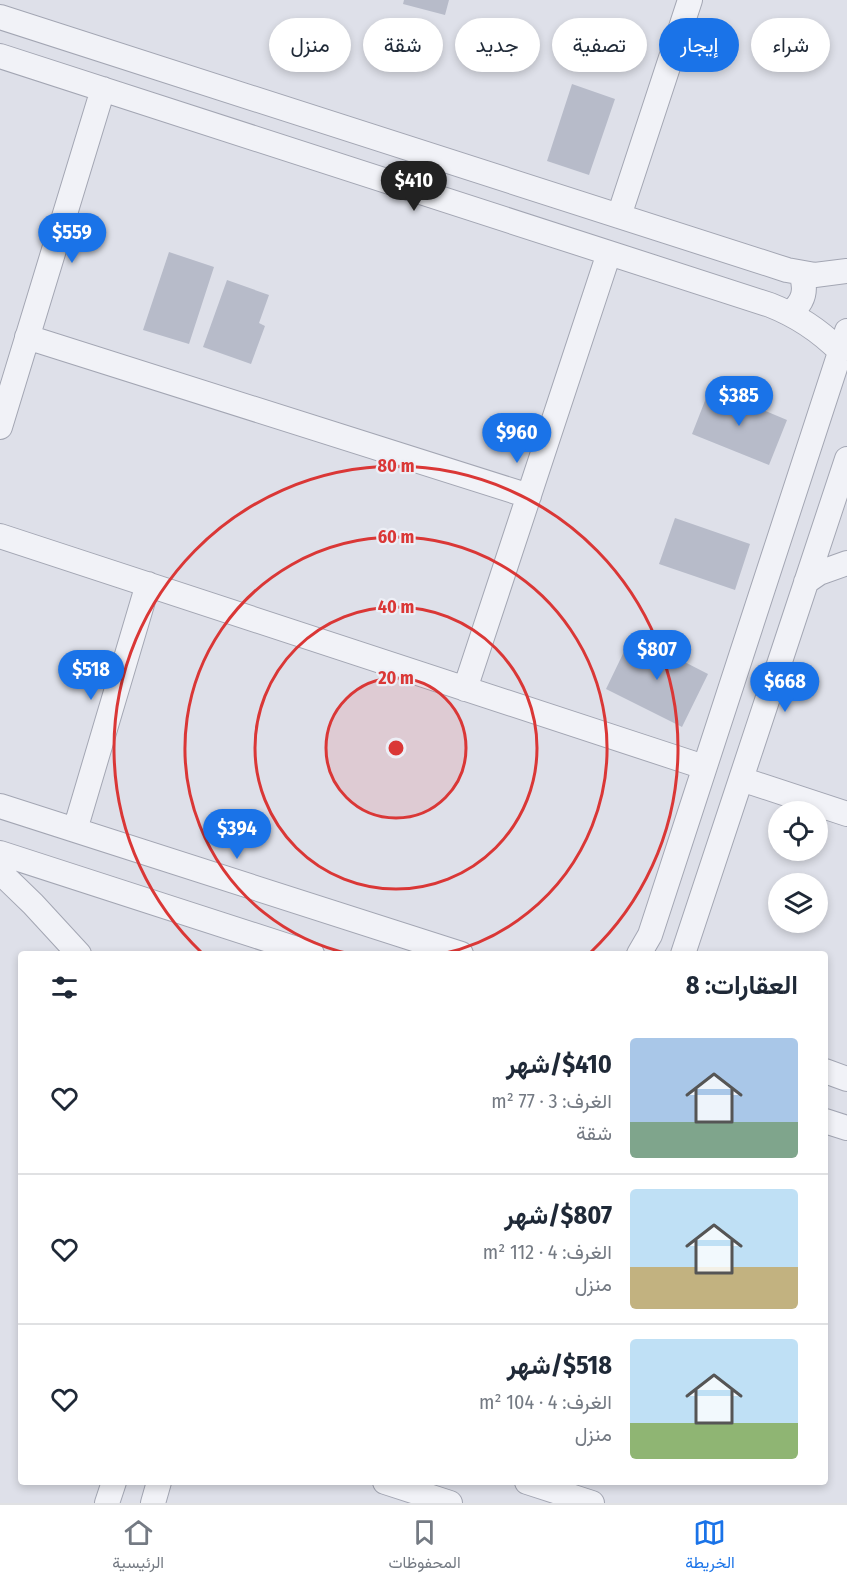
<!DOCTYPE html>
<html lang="ar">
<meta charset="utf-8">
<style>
body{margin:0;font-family:"Fira Sans Condensed",Vazirmatn,sans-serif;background:#f6f6f7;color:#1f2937;direction:rtl;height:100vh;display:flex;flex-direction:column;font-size:22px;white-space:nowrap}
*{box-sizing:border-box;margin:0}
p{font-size:20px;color:#747a83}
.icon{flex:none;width:33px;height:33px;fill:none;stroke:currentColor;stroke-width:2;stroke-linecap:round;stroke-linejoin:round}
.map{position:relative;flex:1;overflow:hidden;direction:ltr}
.side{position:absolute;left:18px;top:951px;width:810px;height:534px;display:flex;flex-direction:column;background:#fff;border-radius:6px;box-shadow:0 3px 9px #0003;direction:rtl}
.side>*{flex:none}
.hud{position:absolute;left:18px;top:18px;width:812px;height:54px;direction:rtl;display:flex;gap:12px}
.controls{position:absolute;left:768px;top:801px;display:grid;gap:12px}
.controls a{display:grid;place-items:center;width:60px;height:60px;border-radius:50%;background:#fff;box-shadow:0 3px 9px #0003;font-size:30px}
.price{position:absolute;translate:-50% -51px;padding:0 14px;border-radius:21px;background:#1a73e8;color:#fff;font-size:20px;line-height:39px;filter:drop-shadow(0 2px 3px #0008)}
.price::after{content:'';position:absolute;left:50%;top:36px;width:18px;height:14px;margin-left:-9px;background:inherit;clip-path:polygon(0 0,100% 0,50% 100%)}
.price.active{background:#222;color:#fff}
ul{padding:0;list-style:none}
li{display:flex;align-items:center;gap:18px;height:150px;padding:0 30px}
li+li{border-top:2px solid #e0e1e3}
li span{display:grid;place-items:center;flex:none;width:168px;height:120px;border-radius:6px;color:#555}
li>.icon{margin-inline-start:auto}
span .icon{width:72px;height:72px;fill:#fffc;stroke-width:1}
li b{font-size:26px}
h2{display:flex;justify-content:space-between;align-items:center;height:72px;padding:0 30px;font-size:26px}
.tag{padding:0 21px;border-radius:27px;background:#fff;box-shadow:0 3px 9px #0003;font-size:21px;line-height:54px}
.tag.active{background:#1a73e8;color:#fff}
.tabs{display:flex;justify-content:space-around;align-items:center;height:84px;border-top:2px solid #e0e1e3;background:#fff;font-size:16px;color:#747a83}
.tabs a{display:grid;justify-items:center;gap:3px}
.tabs .active{color:#1a73e8}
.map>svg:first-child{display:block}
</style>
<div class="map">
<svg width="847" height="1503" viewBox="0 0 847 1503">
<rect width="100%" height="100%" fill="#dee0e9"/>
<path fill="#b7bbc9" d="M 404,0 L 449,0 L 445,15 L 403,4 Z
M 572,84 L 615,99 L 589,175 L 547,161 Z
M 169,252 L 214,267 L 189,344 L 143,330 Z
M 227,280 L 269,295 L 259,323 L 265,326 L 251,364 L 203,347 Z
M 710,388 L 787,420 L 769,465 L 692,434 Z
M 675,518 L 750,544 L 735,590 L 659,564 Z
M 632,635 L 708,674 L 682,727 L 606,689 Z"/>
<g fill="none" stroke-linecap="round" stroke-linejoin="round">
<g stroke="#a3a6b3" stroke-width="26">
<path id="street" d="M 0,17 L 787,270 L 815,275 L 847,271
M 0,56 L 770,305 C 798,316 819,330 840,351
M 619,216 L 690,0
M 790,313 C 804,302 807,290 801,274
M 27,337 L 529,496
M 0,427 L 103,89
M 0,536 L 704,767
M 806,582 L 819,573 L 847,563
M 465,689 L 609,253
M 741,779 L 847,814
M 0,806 L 461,954
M 75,830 L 148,584
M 0,853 L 312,954
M 0,872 L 33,904 L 79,954
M 639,954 L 650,935 L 847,331
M 683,954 L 847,459
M 825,1071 L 847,1079
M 825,1121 L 847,1128
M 385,1482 L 450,1503
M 527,1482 L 592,1503
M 107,1503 L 114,1482
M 153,1503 L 159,1482"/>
</g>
<use href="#street" stroke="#f1f2f7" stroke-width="24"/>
</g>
<circle cx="396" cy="748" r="70" fill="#da3736" fill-opacity=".12"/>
<g fill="none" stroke="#da3736" stroke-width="3">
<circle cx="396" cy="748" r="70"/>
<circle cx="396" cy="748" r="141"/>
<path d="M350 954A211 211 0 1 1 442 954"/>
<path d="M202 953A282 282 0 1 1 590 953"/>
</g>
<circle cx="396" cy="748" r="9" fill="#da3736" stroke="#edeff6" stroke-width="3"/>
<g font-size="18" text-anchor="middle" font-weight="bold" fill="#da3736" stroke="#edeff6" stroke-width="4.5" stroke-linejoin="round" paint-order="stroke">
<text x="396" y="472">80 m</text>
<text x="396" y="543">60 m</text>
<text x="396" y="613">40 m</text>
<text x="396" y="684">20 m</text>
</g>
</svg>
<div class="controls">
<a><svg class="icon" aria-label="locate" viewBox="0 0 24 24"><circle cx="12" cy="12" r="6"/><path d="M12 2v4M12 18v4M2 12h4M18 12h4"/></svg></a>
<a><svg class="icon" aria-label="layers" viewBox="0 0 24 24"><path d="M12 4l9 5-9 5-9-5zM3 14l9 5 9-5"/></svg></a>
</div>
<b class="price active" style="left:414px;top:212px">$410</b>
<b class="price" style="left:72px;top:264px">$559</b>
<b class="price" style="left:739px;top:427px">$385</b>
<b class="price" style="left:517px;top:464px">$960</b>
<b class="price" style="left:657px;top:681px">$807</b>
<b class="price" style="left:91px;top:701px">$518</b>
<b class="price" style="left:785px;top:713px">$668</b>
<b class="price" style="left:237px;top:860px">$394</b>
<div class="hud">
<a class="tag">شراء</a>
<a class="tag active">إيجار</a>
<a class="tag">تصفية</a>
<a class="tag">جديد</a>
<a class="tag">شقة</a>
<a class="tag">منزل</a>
</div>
<section class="side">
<h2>العقارات: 8<svg class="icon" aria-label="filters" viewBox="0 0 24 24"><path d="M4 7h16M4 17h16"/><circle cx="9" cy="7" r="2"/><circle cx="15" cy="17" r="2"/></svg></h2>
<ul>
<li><span style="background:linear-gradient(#a9c7e8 70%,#7fa58c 0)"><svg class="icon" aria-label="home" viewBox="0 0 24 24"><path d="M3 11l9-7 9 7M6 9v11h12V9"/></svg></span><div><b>$410/شهر</b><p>الغرف: 3 · 77 m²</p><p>شقة</p></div><svg class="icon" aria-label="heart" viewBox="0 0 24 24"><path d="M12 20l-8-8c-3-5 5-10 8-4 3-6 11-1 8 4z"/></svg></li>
<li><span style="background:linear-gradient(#bfe0f5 65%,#c2b280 0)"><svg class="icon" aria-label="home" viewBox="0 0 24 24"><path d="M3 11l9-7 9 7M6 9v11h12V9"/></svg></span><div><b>$807/شهر</b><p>الغرف: 4 · 112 m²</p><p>منزل</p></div><svg class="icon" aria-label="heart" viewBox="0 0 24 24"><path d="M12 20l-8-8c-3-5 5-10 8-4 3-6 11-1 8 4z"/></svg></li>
<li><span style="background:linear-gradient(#bfe0f5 70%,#8fb573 0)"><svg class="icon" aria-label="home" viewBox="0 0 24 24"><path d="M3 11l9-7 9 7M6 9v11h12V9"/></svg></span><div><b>$518/شهر</b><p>الغرف: 4 · 104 m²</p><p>منزل</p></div><svg class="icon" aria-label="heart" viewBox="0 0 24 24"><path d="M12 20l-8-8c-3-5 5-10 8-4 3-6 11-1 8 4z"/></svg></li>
</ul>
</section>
</div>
<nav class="tabs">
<a class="active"><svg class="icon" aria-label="map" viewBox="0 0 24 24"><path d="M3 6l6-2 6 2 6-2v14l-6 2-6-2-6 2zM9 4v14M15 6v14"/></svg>الخريطة</a>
<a><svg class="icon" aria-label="saved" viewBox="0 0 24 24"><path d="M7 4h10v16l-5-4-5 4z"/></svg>المحفوظات</a>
<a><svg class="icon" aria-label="home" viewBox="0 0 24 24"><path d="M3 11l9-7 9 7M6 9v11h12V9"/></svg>الرئيسية</a>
</nav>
